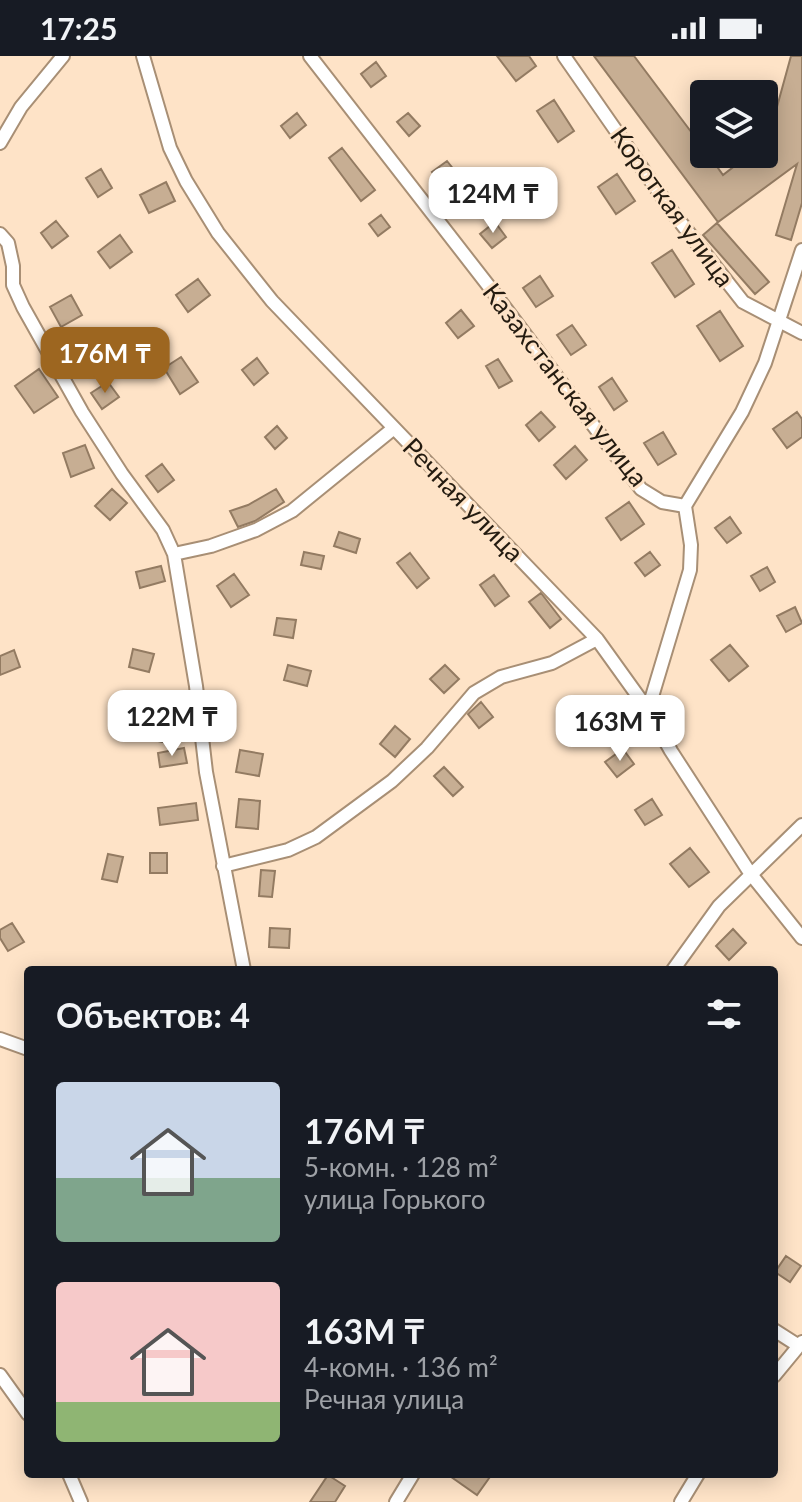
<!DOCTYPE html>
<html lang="ru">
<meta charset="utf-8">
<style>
body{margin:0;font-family:Lato,sans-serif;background:#20242c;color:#f1f3f6;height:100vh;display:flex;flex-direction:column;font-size:30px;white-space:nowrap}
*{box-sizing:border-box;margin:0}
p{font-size:26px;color:#9ea1a6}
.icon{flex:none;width:44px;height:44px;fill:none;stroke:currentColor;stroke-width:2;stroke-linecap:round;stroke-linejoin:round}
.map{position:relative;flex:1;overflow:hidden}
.side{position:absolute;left:24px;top:910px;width:754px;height:512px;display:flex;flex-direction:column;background:#171b24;border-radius:8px;box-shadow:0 4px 20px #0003}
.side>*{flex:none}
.fabs{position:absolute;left:690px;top:24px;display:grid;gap:16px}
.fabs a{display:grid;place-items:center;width:88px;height:88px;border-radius:8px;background:#171b24;box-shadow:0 4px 20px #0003;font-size:40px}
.price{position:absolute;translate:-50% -68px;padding:0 18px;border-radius:16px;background:#fff;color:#222;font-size:26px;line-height:52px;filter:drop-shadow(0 2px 4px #0008)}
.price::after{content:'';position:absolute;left:50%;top:48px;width:24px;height:18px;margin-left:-12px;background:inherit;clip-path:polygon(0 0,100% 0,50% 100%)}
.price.current{background:#9d6620;color:#fff}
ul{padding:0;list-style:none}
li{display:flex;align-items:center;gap:24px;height:200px;padding:0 32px}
li span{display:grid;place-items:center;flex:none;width:224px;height:160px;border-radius:8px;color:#555}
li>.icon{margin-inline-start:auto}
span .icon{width:96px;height:96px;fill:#fffc;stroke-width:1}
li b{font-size:34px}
h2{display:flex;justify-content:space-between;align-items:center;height:96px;padding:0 32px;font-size:34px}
.status{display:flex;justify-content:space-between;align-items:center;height:56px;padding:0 40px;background:#171b24;direction:ltr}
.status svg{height:22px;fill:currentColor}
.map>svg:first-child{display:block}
</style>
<div class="status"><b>17:25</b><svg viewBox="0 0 49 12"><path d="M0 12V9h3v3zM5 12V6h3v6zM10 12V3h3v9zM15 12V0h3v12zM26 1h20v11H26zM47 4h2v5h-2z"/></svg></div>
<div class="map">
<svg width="802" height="1446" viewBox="0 0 802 1446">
<rect width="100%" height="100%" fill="#fee3c7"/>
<path fill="#c7ae93" stroke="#937b62" stroke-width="2" d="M 497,0 L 529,0 L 536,10 L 516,25 Z
M 594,0 L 634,0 L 704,93 L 704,98 L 708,98 L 723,119 L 750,98 L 764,98 L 791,0 L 802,0 L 802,147 L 791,184 L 776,179 L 797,108 L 718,166 Z
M 376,6 L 386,20 L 371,31 L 361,18 Z
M 554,44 L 574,75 L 558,86 L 537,55 Z
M 297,57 L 306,69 L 290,82 L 281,70 Z
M 408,57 L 420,70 L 409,80 L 397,66 Z
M 342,92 L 375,134 L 361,145 L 329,102 Z
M 447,105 L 459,120 L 444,132 L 432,116 Z
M 101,113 L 112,132 L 98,141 L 86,122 Z
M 617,118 L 635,145 L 616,158 L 598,131 Z
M 166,126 L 175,145 L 149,157 L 140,139 Z
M 381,159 L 390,171 L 378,180 L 369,168 Z
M 56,165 L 68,180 L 52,192 L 41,177 Z
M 495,166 L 506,181 L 492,192 L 480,178 Z
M 717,167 L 769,226 L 755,238 L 703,179 Z
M 120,179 L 132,196 L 110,212 L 98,196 Z
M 672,194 L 694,228 L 675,241 L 652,207 Z
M 540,220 L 553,240 L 536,251 L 523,232 Z
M 198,223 L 210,239 L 188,256 L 176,239 Z
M 71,239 L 82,259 L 61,271 L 50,251 Z
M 461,254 L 474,270 L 458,282 L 446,267 Z
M 720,255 L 743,290 L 720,305 L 697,270 Z
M 572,269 L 586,289 L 571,299 L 557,279 Z
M 181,301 L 198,326 L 180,338 L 164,312 Z
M 257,302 L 268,317 L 254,329 L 242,314 Z
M 498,303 L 512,325 L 499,332 L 486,310 Z
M 39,313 L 58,341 L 34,357 L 15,330 Z
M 612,322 L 627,345 L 614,354 L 599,331 Z
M 108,326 L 119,341 L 102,353 L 91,337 Z
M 541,356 L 555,371 L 539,385 L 526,369 Z
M 797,356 L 802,363 L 802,381 L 787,392 L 773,373 Z
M 277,370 L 287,382 L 275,393 L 265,381 Z
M 663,376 L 676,398 L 658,409 L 644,387 Z
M 85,389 L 94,412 L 71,421 L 63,397 Z
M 575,390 L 587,404 L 566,423 L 554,409 Z
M 162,408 L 174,424 L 158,436 L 146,420 Z
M 112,433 L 127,447 L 110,464 L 95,450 Z
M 276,433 L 284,446 L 255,465 L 238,471 L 230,455 L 248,449 Z
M 629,446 L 644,468 L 621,484 L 606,462 Z
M 730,461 L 741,477 L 727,487 L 715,472 Z
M 339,476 L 360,483 L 356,497 L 334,490 Z
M 304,496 L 324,500 L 321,513 L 301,509 Z
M 650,496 L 660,509 L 645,520 L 635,507 Z
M 410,497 L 429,522 L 417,532 L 397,507 Z
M 161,510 L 165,525 L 140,532 L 136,516 Z
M 767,511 L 775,526 L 760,535 L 751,520 Z
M 234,518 L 249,539 L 231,551 L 217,530 Z
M 494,519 L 509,540 L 495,550 L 480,529 Z
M 541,537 L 561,563 L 550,572 L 529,546 Z
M 795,551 L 802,567 L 786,576 L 777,560 Z
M 277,562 L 296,564 L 293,582 L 274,579 Z
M 730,589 L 748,610 L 729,625 L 711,604 Z
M 133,593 L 154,598 L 149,616 L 129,611 Z
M 14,594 L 20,611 L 0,619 L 0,600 Z
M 288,609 L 311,615 L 307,630 L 284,624 Z
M 445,609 L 459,623 L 444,637 L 430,623 Z
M 591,645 L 603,662 L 588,672 L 576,655 Z
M 481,646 L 493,661 L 479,672 L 468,658 Z
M 149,658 L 168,662 L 163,686 L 144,682 Z
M 395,670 L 410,683 L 395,701 L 380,688 Z
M 184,692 L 187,707 L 160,711 L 158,697 Z
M 623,693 L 634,708 L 617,721 L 605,706 Z
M 240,694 L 263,698 L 259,720 L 236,716 Z
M 444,711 L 463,731 L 453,740 L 434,720 Z
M 239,743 L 260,745 L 258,773 L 236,771 Z
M 652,743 L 662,759 L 645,769 L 635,754 Z
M 196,747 L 198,764 L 160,769 L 158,752 Z
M 690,792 L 709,816 L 689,831 L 670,808 Z
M 150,797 L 167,797 L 167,817 L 150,817 Z
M 108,798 L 123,801 L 117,826 L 102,823 Z
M 261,814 L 275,815 L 272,841 L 259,840 Z
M 12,867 L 24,886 L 8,895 L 0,882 L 0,874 Z
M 270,872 L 290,873 L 289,892 L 269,891 Z
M 733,873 L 746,887 L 729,904 L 716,890 Z
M 786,1200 L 801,1210 L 790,1226 L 775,1216 Z
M 447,1418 L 492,1418 L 477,1439 Z
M 328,1419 L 345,1430 L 335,1446 L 310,1446 Z"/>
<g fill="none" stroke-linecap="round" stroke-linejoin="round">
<g stroke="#a88f75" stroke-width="16">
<path id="street" d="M 143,0 L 170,92 L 186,125 L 218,177 L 272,245 L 597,583 L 648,654 L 671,695 L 750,817 L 802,882
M 310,0 L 491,233 L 641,433 L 662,446 L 685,450
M 564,0 L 674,158 L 743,246 L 802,277
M 0,87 L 21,51 L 63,0
M 0,178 L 8,187 L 13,210 L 13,229 L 23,251 L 82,356 L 122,418 L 163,474 L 174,498 L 196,630 L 206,716 L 244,914
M 174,498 L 211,490 L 256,474 L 292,455 L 394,372
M 648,654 L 690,514 L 691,489 L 685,450 L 742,356 L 765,307 L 802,194
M 223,810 L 288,794 L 316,781 L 392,725 L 427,692 L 474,637 L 501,621 L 552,607 L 597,583
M 673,914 L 719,850 L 802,769
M 0,983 L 28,993
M 774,1274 L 799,1290
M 0,1319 L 28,1358
M 774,1320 L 802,1286
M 69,1418 L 81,1446
M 396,1446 L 413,1418
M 681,1446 L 698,1418"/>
</g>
<use href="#street" stroke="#fff" stroke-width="12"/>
</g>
<g text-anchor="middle" stroke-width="6" stroke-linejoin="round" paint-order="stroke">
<g font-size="26" fill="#241b10" stroke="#fee3c7">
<text transform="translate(672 151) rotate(54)" y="9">Короткая улица</text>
<text transform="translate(565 329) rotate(52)" y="9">Казахстанская улица</text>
<text transform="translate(463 444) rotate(46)" y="9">Речная улица</text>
</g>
</g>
</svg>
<div class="fabs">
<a><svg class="icon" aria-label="layers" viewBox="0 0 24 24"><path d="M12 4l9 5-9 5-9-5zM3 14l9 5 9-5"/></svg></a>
</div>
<b class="price" style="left:493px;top:179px">124M ₸</b>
<b class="price current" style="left:105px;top:339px">176M ₸</b>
<b class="price" style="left:172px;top:702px">122M ₸</b>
<b class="price" style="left:620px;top:707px">163M ₸</b>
<section class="side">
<h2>Объектов: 4<svg class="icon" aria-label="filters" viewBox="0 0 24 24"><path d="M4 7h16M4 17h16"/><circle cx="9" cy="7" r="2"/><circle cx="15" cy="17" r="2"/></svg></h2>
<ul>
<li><span style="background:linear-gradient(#c9d6e8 60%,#7fa58c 0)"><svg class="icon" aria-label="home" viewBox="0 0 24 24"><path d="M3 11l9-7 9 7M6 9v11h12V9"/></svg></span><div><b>176M ₸</b><p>5-комн. · 128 m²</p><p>улица Горького</p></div></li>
<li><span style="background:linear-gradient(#f6c9c9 75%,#8fb573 0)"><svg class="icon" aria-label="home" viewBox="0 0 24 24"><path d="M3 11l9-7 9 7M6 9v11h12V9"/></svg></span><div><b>163M ₸</b><p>4-комн. · 136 m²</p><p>Речная улица</p></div></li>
</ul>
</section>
</div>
